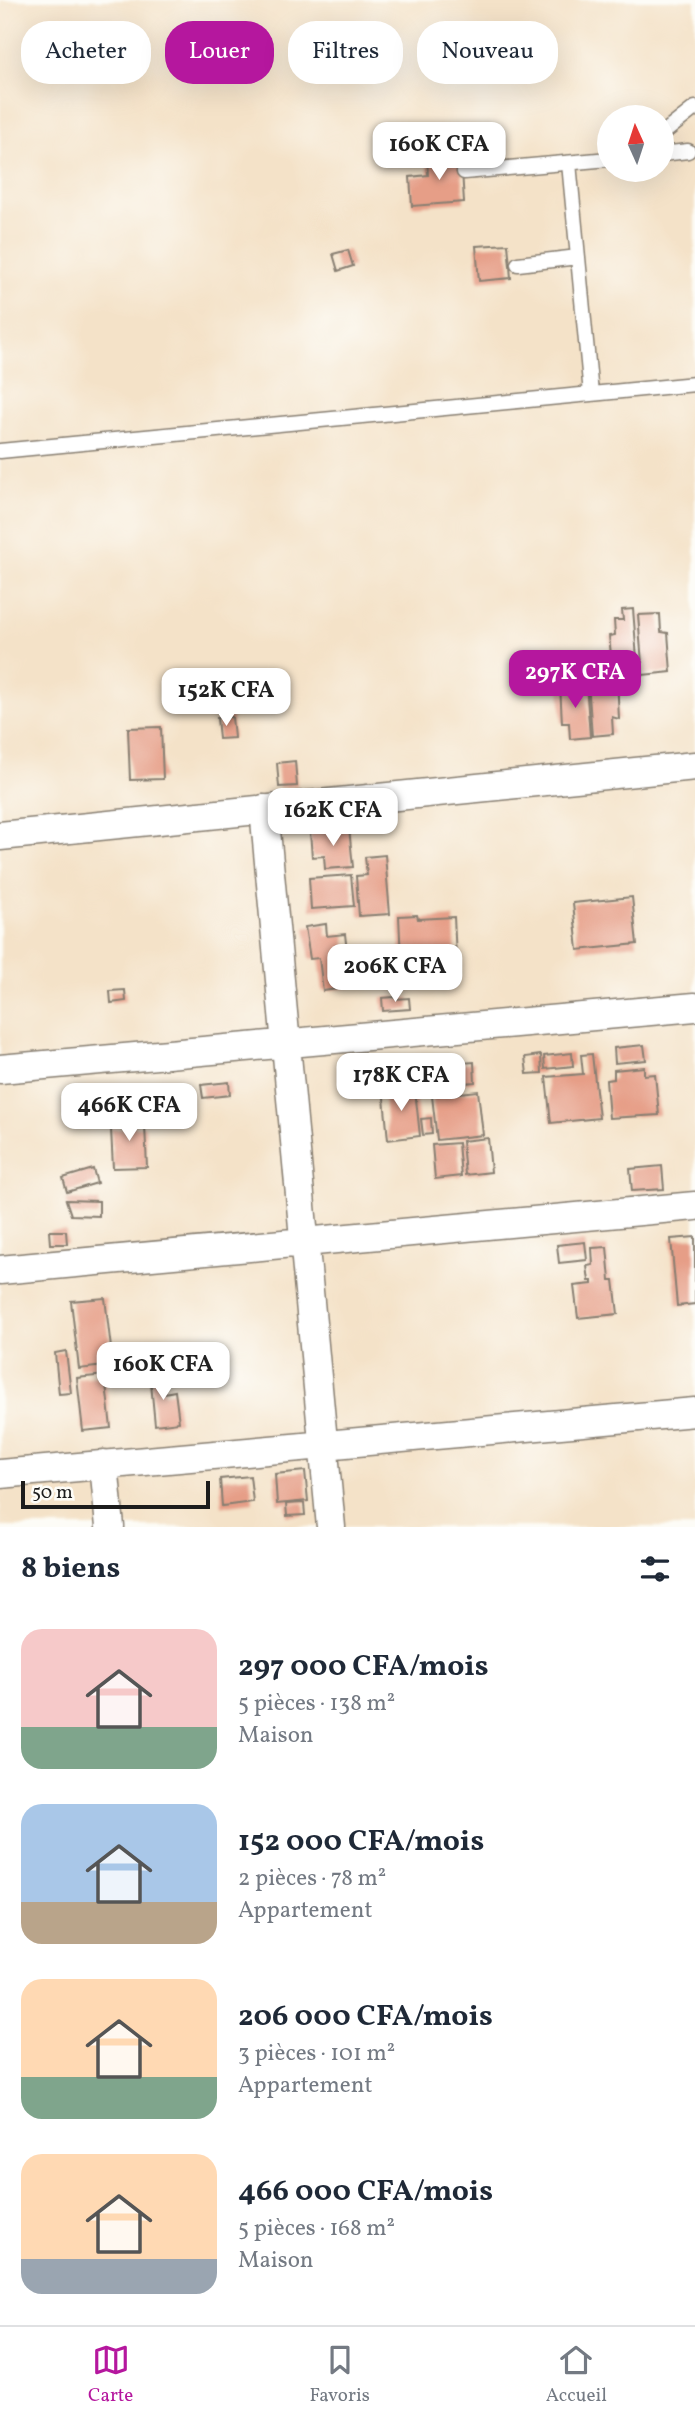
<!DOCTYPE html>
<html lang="fr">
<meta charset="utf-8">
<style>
body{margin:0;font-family:Vollkorn,serif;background:#f2f2f3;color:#1f2937;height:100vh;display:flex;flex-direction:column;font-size:26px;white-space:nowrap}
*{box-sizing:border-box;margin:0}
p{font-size:23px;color:#747a83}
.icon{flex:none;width:38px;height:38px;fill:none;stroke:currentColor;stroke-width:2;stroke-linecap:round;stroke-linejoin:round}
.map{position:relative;height:1527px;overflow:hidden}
.sheet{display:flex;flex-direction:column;background:#fff;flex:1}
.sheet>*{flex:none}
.banner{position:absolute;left:21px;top:21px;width:654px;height:63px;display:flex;gap:14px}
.needle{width:46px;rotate:357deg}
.controls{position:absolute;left:597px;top:105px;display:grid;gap:14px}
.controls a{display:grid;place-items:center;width:77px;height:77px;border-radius:50%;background:#fff;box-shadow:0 7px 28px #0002;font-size:35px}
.scale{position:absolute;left:21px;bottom:18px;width:189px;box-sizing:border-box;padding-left:7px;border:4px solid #1c1c1c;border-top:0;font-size:19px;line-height:24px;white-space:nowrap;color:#1c1c1c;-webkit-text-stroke:5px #fdfcf7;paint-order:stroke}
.price{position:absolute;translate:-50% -60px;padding:0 16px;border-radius:14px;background:#fff;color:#222;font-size:23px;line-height:46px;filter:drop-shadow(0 2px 4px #0008)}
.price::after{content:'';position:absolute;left:50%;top:42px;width:21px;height:16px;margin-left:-10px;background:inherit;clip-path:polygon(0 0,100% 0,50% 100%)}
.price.on{background:#b5179e;color:#fff}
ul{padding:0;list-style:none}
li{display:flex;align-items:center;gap:21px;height:175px;padding:0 21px}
li span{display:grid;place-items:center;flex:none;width:196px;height:140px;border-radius:21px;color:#555}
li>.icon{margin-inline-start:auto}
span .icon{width:84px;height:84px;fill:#fffc;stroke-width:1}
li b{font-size:30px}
h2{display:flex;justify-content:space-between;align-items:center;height:84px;padding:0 21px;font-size:30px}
.chip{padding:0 24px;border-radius:28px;background:#fff;box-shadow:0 7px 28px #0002;font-size:24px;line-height:63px}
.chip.on{background:#b5179e;color:#fff}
.menu{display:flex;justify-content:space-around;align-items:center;height:98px;border-top:2px solid #e0e1e3;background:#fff;font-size:19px;color:#747a83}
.menu a{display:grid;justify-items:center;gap:4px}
.menu .on{color:#b5179e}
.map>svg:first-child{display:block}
</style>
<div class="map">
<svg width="695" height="1527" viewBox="0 0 695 1527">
<rect width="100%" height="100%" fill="#fdfcf7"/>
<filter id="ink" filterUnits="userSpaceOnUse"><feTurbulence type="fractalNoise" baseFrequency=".0143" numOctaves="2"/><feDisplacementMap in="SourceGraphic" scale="14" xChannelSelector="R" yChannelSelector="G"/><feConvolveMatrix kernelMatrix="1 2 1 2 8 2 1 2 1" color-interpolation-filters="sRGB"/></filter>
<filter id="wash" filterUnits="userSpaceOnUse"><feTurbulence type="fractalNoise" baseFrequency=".00686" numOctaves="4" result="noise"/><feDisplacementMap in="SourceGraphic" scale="28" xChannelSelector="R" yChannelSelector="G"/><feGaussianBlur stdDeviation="1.57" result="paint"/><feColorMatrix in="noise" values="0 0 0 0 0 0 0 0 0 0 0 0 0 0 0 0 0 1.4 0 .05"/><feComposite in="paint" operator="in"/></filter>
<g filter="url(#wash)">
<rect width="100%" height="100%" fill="#f4e2c8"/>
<g id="blocks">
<path fill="#e69e87" d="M 461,155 L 464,202 L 412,206 L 410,177 L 428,175 L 427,157 Z
M 508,244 L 511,278 L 479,281 L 476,246 Z
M 348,250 L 353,266 L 338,271 L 333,254 Z
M 633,609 L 638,671 L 613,673 L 609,636 L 615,635 L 614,620 L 623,620 L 622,610 Z
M 660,614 L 661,632 L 668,633 L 671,672 L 643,675 L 638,615 Z
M 617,678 L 619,719 L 612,717 L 613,734 L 592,736 L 588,681 Z
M 586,683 L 590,737 L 570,739 L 569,723 L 562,723 L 560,685 Z
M 232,717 L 234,738 L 219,739 L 217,718 Z
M 161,727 L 163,779 L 130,780 L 128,728 Z
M 295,761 L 297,786 L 279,787 L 277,763 Z
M 349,828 L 353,867 L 325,869 L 324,856 L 312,857 L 310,832 Z
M 385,855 L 390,914 L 359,916 L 356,876 L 367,875 L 365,857 Z
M 351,875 L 354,906 L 311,909 L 309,878 Z
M 632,897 L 637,944 L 578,950 L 573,903 Z
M 417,915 L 418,919 L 454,917 L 456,958 L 434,959 L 435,973 L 415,974 L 414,958 L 401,959 L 399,916 Z
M 326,924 L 327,936 L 345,934 L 351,987 L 323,991 L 319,958 L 310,959 L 305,927 Z
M 125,990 L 126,1001 L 111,1003 L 110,991 Z
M 395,997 L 396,999 L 409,998 L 410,1009 L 383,1011 L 382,998 Z
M 644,1045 L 646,1060 L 615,1063 L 614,1048 Z
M 572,1053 L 573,1066 L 545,1069 L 544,1056 Z
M 592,1054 L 599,1118 L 551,1123 L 546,1077 L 583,1074 L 581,1055 Z
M 541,1055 L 542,1073 L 527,1074 L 525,1057 Z
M 474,1062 L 475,1082 L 428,1086 L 426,1066 Z
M 644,1067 L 644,1075 L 655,1074 L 659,1115 L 609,1118 L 606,1080 L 614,1079 L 614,1070 Z
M 229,1082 L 230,1095 L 203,1098 L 201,1085 Z
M 403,1084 L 404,1091 L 415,1090 L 420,1136 L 388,1140 L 383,1087 Z
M 181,1090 L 182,1103 L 152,1104 L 151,1091 Z
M 478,1091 L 483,1135 L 437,1140 L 432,1096 Z
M 133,1101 L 134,1127 L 145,1126 L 147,1167 L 113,1168 L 111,1129 L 125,1129 L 123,1104 Z
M 431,1118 L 432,1134 L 423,1135 L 421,1119 Z
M 488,1138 L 491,1172 L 465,1175 L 462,1141 Z
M 458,1143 L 461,1176 L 435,1179 L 432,1145 Z
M 662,1166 L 664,1189 L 632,1191 L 630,1169 Z
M 93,1169 L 97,1183 L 67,1192 L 63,1178 Z
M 66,1200 L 99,1201 L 99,1216 L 71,1215 Z
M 49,1231 L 66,1231 L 67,1244 L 50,1244 Z
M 695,1237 L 695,1304 L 677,1306 L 671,1239 Z
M 585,1242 L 587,1260 L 559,1263 L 557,1245 Z
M 607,1247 L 610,1280 L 614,1280 L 618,1314 L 578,1318 L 574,1286 L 592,1284 L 592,1281 L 589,1281 L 587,1266 L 593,1265 L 592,1248 Z
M 105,1298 L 113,1365 L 79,1369 L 71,1301 Z
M 66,1351 L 71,1393 L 59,1394 L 55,1353 Z
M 150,1373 L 163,1373 L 164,1393 L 175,1391 L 179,1422 L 155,1425 Z
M 105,1375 L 111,1428 L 83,1431 L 77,1378 Z
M 305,1471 L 308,1501 L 277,1504 L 275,1474 Z
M 250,1476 L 253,1502 L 222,1506 L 220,1479 Z
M 304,1503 L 305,1515 L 287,1516 L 286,1504 Z"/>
</g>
</g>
<g filter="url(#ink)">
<use href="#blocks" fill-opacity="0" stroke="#887f72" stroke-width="2"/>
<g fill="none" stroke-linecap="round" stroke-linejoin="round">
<g stroke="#887f72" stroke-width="17">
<path id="service" d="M 662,134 L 695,108
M 662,154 L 688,151
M 569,163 L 591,394
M 464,172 L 609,159
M 518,264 L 578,257
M 0,451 L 695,384"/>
</g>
<g stroke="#887f72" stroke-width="31">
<path id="minor" d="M 264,809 L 331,1527
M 0,836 L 695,766
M 0,1069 L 695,1007
M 0,1270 L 695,1206
M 104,1464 L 110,1527
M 0,1474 L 695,1412"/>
</g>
<use href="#service" stroke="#fff" stroke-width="14"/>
<use href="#minor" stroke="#fff" stroke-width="28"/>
</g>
</g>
</svg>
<div class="controls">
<a><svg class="needle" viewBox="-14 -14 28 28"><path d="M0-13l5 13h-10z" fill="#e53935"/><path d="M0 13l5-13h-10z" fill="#747a83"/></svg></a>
</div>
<div class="scale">50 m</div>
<b class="price" style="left:439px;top:182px">160K CFA</b>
<b class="price on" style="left:575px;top:710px">297K CFA</b>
<b class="price" style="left:226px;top:728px">152K CFA</b>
<b class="price" style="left:333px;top:848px">162K CFA</b>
<b class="price" style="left:395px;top:1004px">206K CFA</b>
<b class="price" style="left:401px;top:1113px">178K CFA</b>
<b class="price" style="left:129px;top:1143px">466K CFA</b>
<b class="price" style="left:163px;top:1402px">160K CFA</b>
<div class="banner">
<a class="chip">Acheter</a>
<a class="chip on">Louer</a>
<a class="chip">Filtres</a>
<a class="chip">Nouveau</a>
</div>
</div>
<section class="sheet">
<h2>8 biens<svg class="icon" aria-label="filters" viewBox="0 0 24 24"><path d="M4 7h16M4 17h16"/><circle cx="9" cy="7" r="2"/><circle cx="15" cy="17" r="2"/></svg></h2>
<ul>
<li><span style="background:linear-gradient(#f6c9c9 70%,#7fa58c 0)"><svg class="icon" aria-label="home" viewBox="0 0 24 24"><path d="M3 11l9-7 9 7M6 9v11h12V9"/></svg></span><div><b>297 000 CFA/mois</b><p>5 pièces · 138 m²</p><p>Maison</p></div></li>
<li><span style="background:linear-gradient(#a9c7e8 70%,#b9a48a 0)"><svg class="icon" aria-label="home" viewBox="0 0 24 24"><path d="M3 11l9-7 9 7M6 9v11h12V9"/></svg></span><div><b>152 000 CFA/mois</b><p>2 pièces · 78 m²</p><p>Appartement</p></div></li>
<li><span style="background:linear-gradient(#ffd9b3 70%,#7fa58c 0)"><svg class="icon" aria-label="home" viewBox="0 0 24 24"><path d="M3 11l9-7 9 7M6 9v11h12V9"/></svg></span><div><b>206 000 CFA/mois</b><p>3 pièces · 101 m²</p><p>Appartement</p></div></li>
<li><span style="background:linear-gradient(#ffd9b3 75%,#9aa5b1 0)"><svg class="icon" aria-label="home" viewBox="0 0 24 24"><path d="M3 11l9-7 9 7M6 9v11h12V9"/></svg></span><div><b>466 000 CFA/mois</b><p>5 pièces · 168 m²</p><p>Maison</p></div></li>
</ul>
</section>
<nav class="menu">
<a class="on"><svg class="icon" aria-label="map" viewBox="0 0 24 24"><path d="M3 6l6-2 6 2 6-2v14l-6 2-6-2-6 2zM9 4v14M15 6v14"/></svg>Carte</a>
<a><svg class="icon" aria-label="saved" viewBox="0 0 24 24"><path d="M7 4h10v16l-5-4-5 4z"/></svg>Favoris</a>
<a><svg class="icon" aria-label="home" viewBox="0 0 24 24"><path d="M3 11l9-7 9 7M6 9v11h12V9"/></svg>Accueil</a>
</nav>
